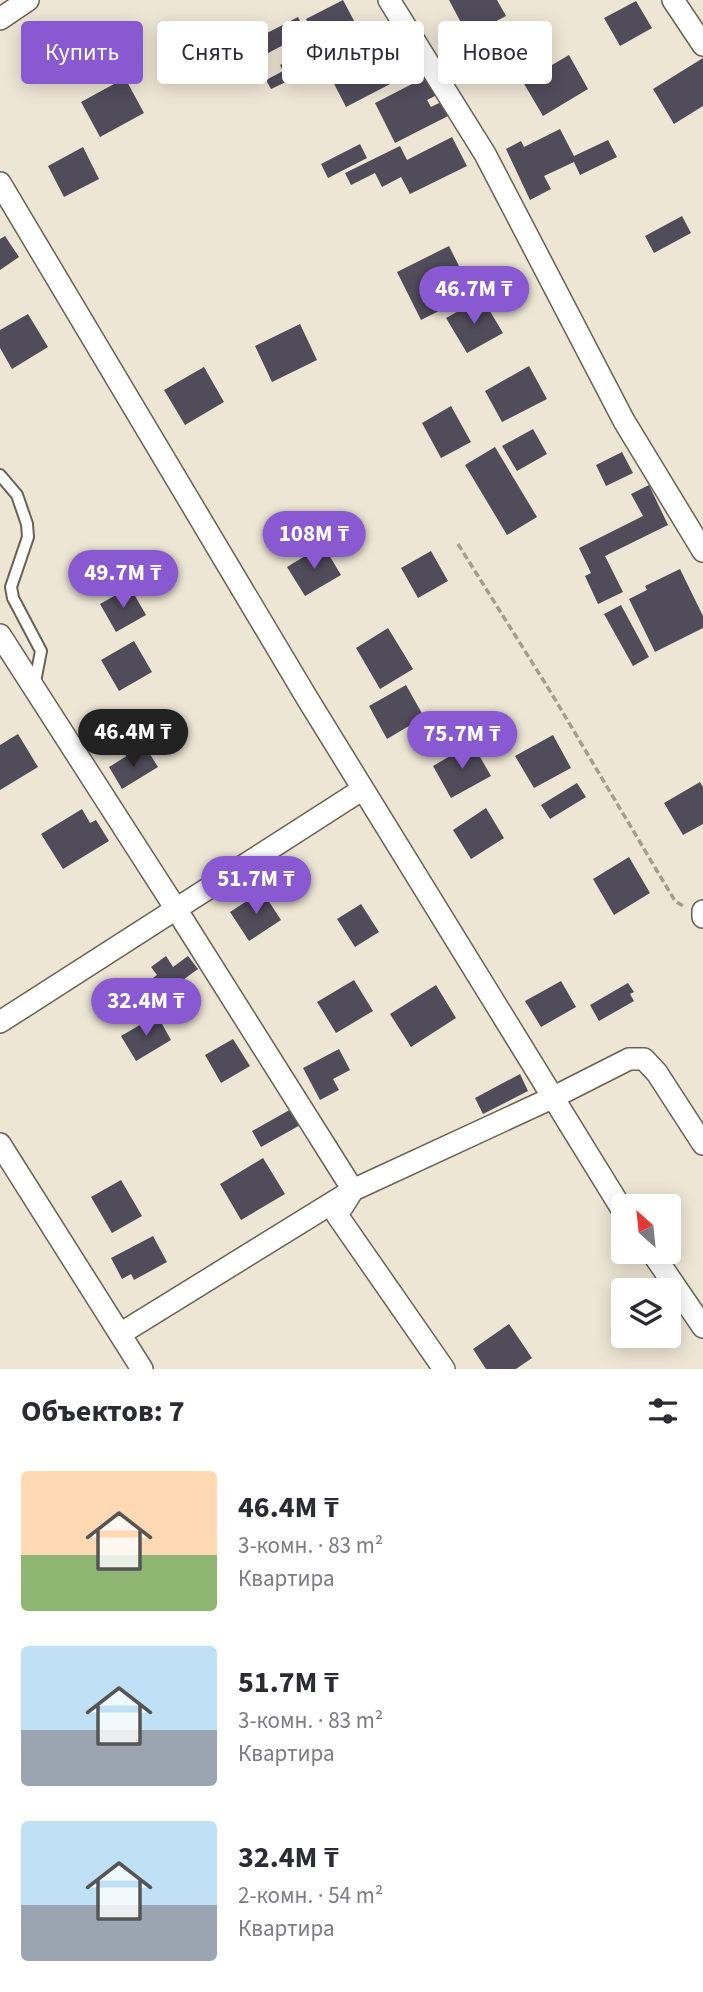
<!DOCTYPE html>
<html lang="ru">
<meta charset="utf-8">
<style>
body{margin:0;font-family:"Source Sans 3",sans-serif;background:#f7f7f7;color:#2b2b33;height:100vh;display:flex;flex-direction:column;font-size:26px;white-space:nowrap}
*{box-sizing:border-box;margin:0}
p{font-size:23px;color:#7c7c81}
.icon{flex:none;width:38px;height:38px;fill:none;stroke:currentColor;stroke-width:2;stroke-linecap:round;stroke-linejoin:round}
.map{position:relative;height:1369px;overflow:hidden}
.side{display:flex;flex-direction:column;background:#fff;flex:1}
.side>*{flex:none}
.top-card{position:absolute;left:21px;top:21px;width:662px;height:63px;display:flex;gap:14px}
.needle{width:46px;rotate:333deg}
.tools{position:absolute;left:611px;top:1194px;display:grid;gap:14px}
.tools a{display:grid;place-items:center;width:70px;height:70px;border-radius:7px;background:#fff;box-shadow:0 4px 18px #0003;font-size:35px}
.price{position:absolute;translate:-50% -60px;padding:0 16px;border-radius:24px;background:#8959d2;color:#fff;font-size:23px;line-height:46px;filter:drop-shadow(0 2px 4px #0008)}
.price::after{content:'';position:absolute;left:50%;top:42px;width:21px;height:16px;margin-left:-10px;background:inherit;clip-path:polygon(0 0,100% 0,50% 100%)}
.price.selected{background:#222;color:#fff}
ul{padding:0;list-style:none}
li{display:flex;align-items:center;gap:21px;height:175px;padding:0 21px}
li span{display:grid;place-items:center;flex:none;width:196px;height:140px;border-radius:7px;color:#555}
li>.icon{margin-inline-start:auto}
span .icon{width:84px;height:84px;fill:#fffc;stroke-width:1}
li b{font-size:30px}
h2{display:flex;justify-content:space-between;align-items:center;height:84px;padding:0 21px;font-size:30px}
.tag{padding:0 24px;border-radius:7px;background:#fff;box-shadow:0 4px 18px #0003;font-size:24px;line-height:63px}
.tag.selected{background:#8959d2;color:#fff}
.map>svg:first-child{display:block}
</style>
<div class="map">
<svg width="703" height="1369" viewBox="0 0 703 1369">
<rect width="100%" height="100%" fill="#ede6d5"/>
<path fill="#504c5a" d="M 343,0 L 360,32 L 323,50 L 306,19 Z
M 449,0 L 497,0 L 506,16 L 468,36 Z
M 636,1 L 652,28 L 620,46 L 604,18 Z
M 298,17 L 306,33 L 253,61 L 244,45 Z
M 91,24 L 100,43 L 88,48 L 94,62 L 65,74 L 51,43 Z
M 526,25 L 544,61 L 503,83 L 484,46 Z
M 378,50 L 394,82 L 346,107 L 329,74 Z
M 569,55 L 588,89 L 543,116 L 523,82 Z
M 295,58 L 303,74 L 271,89 L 266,80 L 283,71 L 280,65 Z
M 703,58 L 703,106 L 674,124 L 653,89 Z
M 426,69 L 439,94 L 427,100 L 431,107 L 445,100 L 452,114 L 395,143 L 375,103 L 414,83 L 411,78 Z
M 125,78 L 144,113 L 100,137 L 81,102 Z
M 560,129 L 574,156 L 608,140 L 617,157 L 580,175 L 574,162 L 544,176 L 551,189 L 530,200 L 506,149 L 521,141 L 524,147 Z
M 452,137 L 467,166 L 410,194 L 401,177 L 382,187 L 375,173 L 351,185 L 345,173 L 400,146 L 407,160 Z
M 360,144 L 367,158 L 328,178 L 321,164 Z
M 83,147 L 99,179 L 64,197 L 48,166 Z
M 682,216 L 691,233 L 654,253 L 645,236 Z
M 5,236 L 19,257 L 0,270 L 0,239 Z
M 449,246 L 473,294 L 421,320 L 397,272 Z
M 482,298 L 503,333 L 467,353 L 446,318 Z
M 28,314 L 48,347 L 12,369 L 0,348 L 0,330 Z
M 300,324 L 317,360 L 272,382 L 255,346 Z
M 529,366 L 547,399 L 502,422 L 485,391 Z
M 204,367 L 224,402 L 185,425 L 164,390 Z
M 451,406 L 471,442 L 441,458 L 422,423 Z
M 533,429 L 547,454 L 517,471 L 502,446 Z
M 495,447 L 537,517 L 507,535 L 465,465 Z
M 622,452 L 633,473 L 606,486 L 596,465 Z
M 649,485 L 668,525 L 605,556 L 623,592 L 598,604 L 585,576 L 591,573 L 579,548 L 643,516 L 631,494 Z
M 323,545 L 341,575 L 305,596 L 287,567 Z
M 431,551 L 448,581 L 418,598 L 401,568 Z
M 680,569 L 703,616 L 703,628 L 655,652 L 629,599 L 647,590 L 645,586 Z
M 130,587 L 146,615 L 116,632 L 100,604 Z
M 621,605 L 649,657 L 633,666 L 604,614 Z
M 388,628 L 413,669 L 380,689 L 356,648 Z
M 134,641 L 152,672 L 119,691 L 101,660 Z
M 406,685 L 424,717 L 387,739 L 369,706 Z
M 18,734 L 38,767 L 0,790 L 0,745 Z
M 553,735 L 571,768 L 534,788 L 515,756 Z
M 472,743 L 491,776 L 451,798 L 433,766 Z
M 148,751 L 158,767 L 122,789 L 109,767 L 130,754 L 134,759 Z
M 700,782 L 703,787 L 703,824 L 683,835 L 664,803 Z
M 577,783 L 586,797 L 550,819 L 541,805 Z
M 486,808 L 504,838 L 471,859 L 453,830 Z
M 82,809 L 90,823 L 96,820 L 109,841 L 63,869 L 41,834 Z
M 629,857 L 650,893 L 614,915 L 593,879 Z
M 262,891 L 281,920 L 249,941 L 230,912 Z
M 361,904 L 379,932 L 355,947 L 337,919 Z
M 166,956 L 173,967 L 188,956 L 198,969 L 157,999 L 146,983 L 157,975 L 151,967 Z
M 354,980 L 373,1011 L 336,1033 L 317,1002 Z
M 561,981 L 576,1007 L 541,1027 L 525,1001 Z
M 628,983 L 634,992 L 630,994 L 634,1001 L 599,1021 L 590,1005 Z
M 436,985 L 456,1018 L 411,1047 L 390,1014 Z
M 157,1015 L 171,1040 L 136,1061 L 121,1036 Z
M 233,1039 L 250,1066 L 221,1083 L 205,1055 Z
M 339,1049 L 350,1070 L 333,1079 L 339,1090 L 320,1100 L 303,1068 Z
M 520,1074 L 528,1091 L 483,1114 L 475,1098 Z
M 293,1108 L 302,1124 L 261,1147 L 252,1131 Z
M 263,1158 L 285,1194 L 241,1220 L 220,1184 Z
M 121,1180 L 142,1216 L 112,1233 L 91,1197 Z
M 153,1236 L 167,1262 L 134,1280 L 131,1274 L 122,1279 L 111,1258 Z
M 509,1324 L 532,1358 L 516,1369 L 486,1369 L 473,1349 Z"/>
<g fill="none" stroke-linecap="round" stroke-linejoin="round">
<g stroke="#686253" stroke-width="14">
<path id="lane" d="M 0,475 L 17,495 L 27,524 L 28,537 L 11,587 L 13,598 L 41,651 L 34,687"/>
</g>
<g stroke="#686253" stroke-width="24">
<path id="street" d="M 389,0 L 485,154 L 624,421 L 703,551
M 673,0 L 703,45
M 0,19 L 28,0
M 0,183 L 307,698 L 623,1211
M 0,635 L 176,909 L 0,1022
M 363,789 L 176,909 L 353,1190 L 337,1215 L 444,1369
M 703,911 L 703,917
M 0,1144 L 142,1369
M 651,1251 L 703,1327
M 120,1334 L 353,1190 L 554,1097 L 629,1059 L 644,1059 L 657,1073 L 703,1144"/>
</g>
<path stroke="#a49e91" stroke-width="3.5" stroke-dasharray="7 3.5" stroke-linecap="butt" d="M 458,544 L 550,691 L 675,901 L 685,907"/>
<use href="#lane" stroke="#fff" stroke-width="10"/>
<use href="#street" stroke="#fff" stroke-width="21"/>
</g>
</svg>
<div class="tools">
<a><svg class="needle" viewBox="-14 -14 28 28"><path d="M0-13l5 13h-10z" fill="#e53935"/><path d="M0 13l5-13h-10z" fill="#7c7c81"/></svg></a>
<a><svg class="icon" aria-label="layers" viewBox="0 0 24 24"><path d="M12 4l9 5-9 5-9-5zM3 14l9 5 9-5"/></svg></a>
</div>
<b class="price" style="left:474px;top:326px">46.7M ₸</b>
<b class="price" style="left:314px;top:571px">108M ₸</b>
<b class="price" style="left:123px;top:610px">49.7M ₸</b>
<b class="price selected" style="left:133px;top:769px">46.4M ₸</b>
<b class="price" style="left:462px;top:771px">75.7M ₸</b>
<b class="price" style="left:256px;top:916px">51.7M ₸</b>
<b class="price" style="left:146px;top:1038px">32.4M ₸</b>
<div class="top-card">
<a class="tag selected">Купить</a>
<a class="tag">Снять</a>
<a class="tag">Фильтры</a>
<a class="tag">Новое</a>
</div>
</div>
<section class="side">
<h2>Объектов: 7<svg class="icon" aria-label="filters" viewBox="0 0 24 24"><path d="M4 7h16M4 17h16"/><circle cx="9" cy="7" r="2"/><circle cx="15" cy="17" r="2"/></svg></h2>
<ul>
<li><span style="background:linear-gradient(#ffd9b3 60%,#8fb573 0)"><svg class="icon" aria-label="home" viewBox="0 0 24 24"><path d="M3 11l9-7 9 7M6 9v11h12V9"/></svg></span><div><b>46.4M ₸</b><p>3-комн. · 83 m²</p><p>Квартира</p></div></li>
<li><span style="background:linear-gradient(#bfe0f5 60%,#9aa5b1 0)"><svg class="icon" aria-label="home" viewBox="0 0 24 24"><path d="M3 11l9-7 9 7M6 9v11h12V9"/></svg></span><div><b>51.7M ₸</b><p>3-комн. · 83 m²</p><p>Квартира</p></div></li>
<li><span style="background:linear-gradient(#bfe0f5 60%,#9aa5b1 0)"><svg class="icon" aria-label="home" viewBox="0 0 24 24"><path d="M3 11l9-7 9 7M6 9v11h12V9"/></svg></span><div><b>32.4M ₸</b><p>2-комн. · 54 m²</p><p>Квартира</p></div></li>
</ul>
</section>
